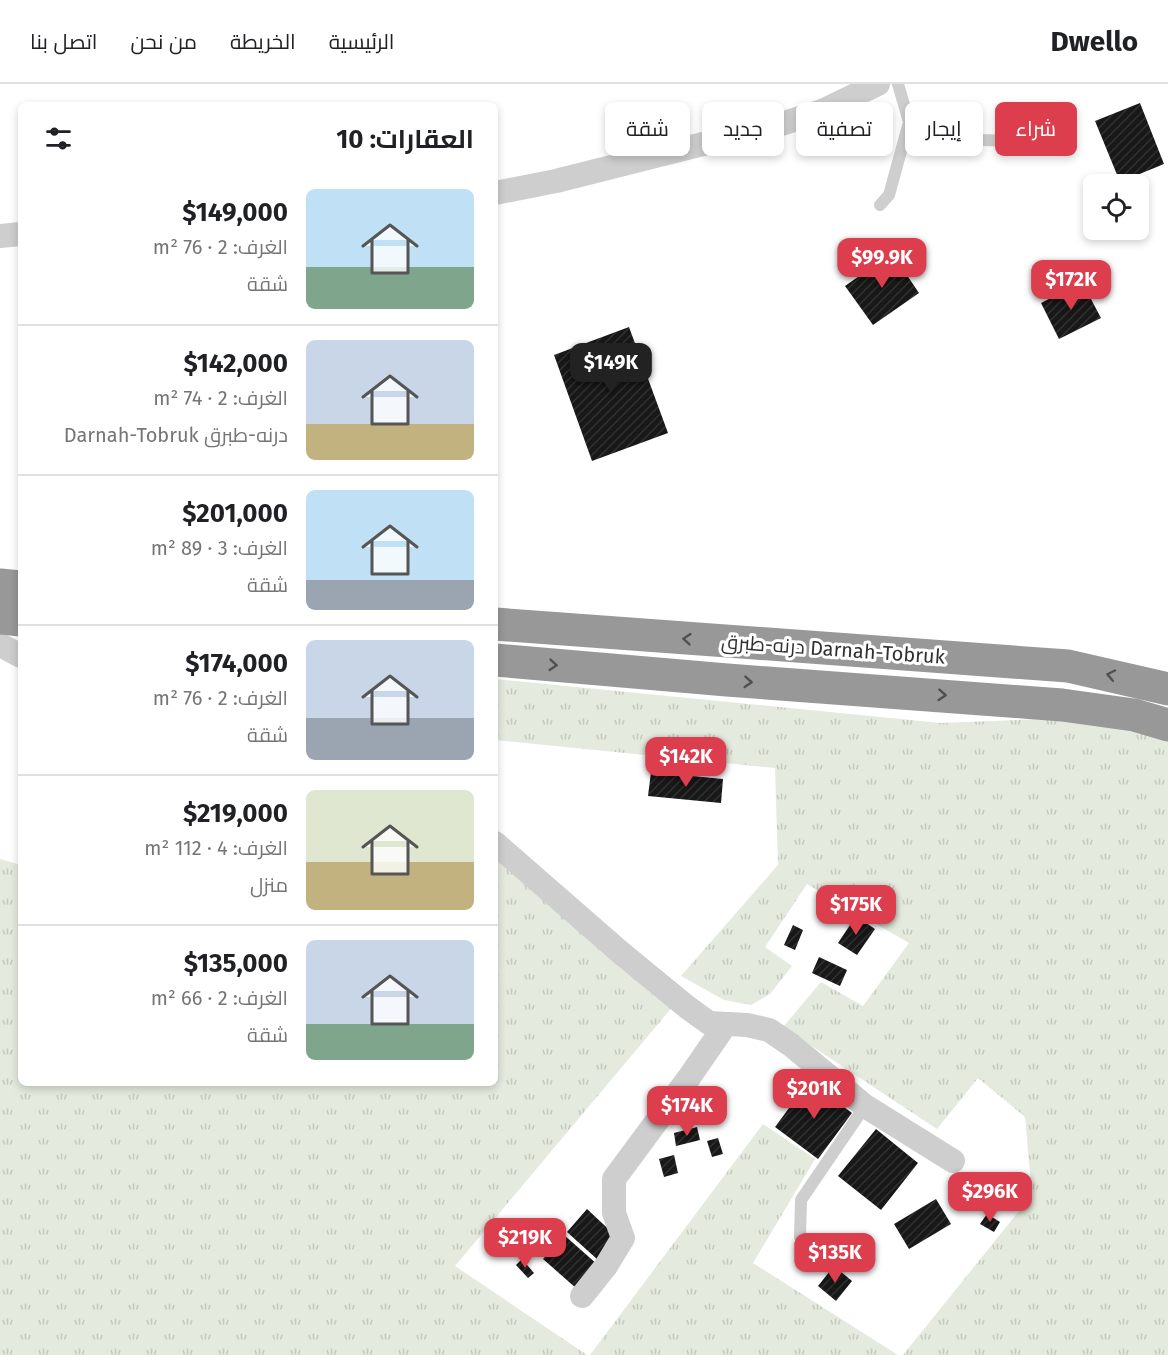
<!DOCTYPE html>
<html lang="ar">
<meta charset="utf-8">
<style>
body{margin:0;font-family:"Fira Sans",Cairo,sans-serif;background:#f6f6f6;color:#202124;direction:rtl;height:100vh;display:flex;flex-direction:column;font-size:22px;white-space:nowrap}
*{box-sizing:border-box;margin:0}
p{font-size:20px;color:#757577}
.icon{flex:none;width:33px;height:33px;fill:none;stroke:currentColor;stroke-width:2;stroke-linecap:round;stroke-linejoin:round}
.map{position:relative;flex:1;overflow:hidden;direction:ltr}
.sheet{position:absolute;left:18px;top:18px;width:480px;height:984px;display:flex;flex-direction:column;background:#fff;border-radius:9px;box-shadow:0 3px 9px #0003;direction:rtl}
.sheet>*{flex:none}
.top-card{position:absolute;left:516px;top:18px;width:561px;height:54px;direction:rtl;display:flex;gap:12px}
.fabs{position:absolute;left:1083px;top:90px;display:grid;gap:12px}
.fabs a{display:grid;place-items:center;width:66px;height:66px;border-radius:9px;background:#fff;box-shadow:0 3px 9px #0003;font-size:30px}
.price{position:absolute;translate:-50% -51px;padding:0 14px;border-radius:12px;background:#dc3e4d;color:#fff;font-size:20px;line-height:39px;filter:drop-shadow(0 2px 3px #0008)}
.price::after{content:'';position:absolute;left:50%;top:36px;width:18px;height:14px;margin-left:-9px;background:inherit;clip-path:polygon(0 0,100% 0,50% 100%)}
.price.current{background:#222;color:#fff}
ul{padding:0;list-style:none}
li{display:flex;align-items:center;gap:18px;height:150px;padding:0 24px}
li+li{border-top:2px solid #e0e0e0}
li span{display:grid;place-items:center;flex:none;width:168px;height:120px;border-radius:9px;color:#555}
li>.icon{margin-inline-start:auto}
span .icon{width:72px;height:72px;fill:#fffc;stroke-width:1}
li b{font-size:26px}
h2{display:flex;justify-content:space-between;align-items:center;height:72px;padding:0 24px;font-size:26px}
.chip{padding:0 21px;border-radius:9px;background:#fff;box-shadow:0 3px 9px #0003;font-size:21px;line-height:54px}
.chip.current{background:#dc3e4d;color:#fff}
header{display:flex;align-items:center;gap:36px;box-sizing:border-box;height:84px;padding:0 30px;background:#fff;border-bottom:2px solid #e0e0e0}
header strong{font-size:28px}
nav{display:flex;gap:33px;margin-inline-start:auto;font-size:21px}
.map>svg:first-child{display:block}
</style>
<header>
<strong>Dwello</strong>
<nav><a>الرئيسية</a><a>الخريطة</a><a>من نحن</a><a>اتصل بنا</a></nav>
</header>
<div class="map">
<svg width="1168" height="1271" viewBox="0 0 1168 1271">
<defs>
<pattern id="grass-tufts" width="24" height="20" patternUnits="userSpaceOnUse" patternTransform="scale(1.5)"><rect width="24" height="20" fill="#e4eadd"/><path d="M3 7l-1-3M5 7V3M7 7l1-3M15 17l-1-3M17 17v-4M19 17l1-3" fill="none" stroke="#c4c9be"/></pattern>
<pattern id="building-hatch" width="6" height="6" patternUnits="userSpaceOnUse" patternTransform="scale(1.5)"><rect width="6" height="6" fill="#181818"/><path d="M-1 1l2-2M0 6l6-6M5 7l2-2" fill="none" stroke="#313131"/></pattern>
</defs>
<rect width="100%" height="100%" fill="#fff"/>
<path fill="url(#grass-tufts)" d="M 495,595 L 941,639 L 1065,634 L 1168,650 L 1168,1271 L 903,1271 L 1032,1111 L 1025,1033 L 978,994 L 937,1045 L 783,943 L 821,898 L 863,922 L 909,859 L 807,800 L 765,863 L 792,882 L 770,910 L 751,921 L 724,916 L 681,892 L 778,781 L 775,684 L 495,656 Z
M 495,770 L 674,921 L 455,1182 L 587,1271 L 0,1271 L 0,775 L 21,781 L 21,999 L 495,999 Z
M 763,1040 L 815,1075 L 753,1179 L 898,1271 L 590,1271 Z"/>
<path fill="url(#building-hatch)" d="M 1140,19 L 1164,80 L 1120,98 L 1095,37 Z
M 892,169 L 919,209 L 873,241 L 845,202 Z
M 1082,198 L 1101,234 L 1059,255 L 1041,219 Z
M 629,243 L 668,349 L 592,377 L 554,271 Z
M 651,688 L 723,695 L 721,719 L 648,712 Z
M 856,832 L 875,845 L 857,871 L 838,859 Z
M 793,841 L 803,846 L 795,866 L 784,861 Z
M 819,873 L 847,886 L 840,902 L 812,889 Z
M 809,997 L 852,1029 L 818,1075 L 775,1043 Z
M 697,1043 L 700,1056 L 676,1062 L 674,1049 Z
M 876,1045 L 918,1079 L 881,1126 L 838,1092 Z
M 718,1054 L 723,1070 L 712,1073 L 707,1057 Z
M 674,1071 L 678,1089 L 664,1093 L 659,1075 Z
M 936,1115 L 951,1140 L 909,1165 L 894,1140 Z
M 587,1125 L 618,1154 L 598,1176 L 567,1148 Z
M 987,1130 L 1000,1138 L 994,1148 L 980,1140 Z
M 553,1142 L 561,1149 L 553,1159 L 544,1152 Z
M 564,1151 L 598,1181 L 577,1205 L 543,1175 Z
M 522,1175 L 534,1189 L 528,1194 L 516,1181 Z
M 834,1182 L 852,1197 L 836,1217 L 818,1202 Z"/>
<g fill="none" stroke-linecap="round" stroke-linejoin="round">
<path stroke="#cecece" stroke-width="12" d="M 898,0 L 909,38 L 944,55 L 1058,58
M 880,121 L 889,111 L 909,38
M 800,1153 L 801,1116 L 865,1022"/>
<path stroke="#cecece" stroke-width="24" d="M 495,109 L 556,97 L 778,41 L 822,27 L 878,0
M 0,152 L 21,150
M 0,561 L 21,572
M 495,759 L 620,868 L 687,923 L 709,939 L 747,941 L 769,946 L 791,961 L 865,1022 L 953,1077
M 582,1212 L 606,1182 L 623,1154 L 614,1129 L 614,1095 L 688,995 L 726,940"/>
<path stroke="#989898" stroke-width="33" d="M 0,501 L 21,503
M 0,534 L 21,536
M 495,540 L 1068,582 L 1168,605
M 495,576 L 727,596 L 1062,621 L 1134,631 L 1168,641"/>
</g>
<defs><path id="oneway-chevron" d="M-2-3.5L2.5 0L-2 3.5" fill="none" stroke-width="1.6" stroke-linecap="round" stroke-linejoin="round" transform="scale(1.5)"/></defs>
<g stroke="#505050">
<use href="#oneway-chevron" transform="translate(687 555) rotate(-175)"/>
<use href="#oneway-chevron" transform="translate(553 581) rotate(5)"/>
<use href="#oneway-chevron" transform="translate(1111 591) rotate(-168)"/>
<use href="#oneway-chevron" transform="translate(748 598) rotate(4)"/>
<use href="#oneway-chevron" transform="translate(942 611) rotate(4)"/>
</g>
<g text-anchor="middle" stroke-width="6" stroke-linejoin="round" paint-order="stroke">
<g font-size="20" fill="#313131" stroke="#fff">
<text transform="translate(833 565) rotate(4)" y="7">درنه-طبرق Darnah-Tobruk</text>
</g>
</g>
</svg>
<div class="fabs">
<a><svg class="icon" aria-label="locate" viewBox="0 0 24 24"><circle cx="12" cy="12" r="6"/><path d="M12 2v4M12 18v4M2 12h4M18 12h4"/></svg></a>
</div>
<b class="price" style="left:882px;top:205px">$99.9K</b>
<b class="price" style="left:1071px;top:227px">$172K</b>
<b class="price current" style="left:611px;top:310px">$149K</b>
<b class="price" style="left:686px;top:704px">$142K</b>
<b class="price" style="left:856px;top:852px">$175K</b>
<b class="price" style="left:814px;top:1036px">$201K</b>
<b class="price" style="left:687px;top:1053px">$174K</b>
<b class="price" style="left:990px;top:1139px">$296K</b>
<b class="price" style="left:525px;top:1185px">$219K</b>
<b class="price" style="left:835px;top:1200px">$135K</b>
<div class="top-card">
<a class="chip current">شراء</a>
<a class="chip">إيجار</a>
<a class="chip">تصفية</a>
<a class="chip">جديد</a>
<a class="chip">شقة</a>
</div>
<section class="sheet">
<h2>العقارات: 10<svg class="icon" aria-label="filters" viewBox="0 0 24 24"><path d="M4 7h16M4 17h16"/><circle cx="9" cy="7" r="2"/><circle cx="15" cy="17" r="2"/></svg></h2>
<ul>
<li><span style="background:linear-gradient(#bfe0f5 65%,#7fa58c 0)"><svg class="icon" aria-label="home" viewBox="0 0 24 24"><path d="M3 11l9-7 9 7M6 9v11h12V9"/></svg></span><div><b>$149,000</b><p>الغرف: 2 · 76 m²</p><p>شقة</p></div></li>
<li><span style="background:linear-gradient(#c9d6e8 70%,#c2b280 0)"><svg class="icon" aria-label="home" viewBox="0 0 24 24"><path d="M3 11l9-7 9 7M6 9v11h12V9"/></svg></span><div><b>$142,000</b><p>الغرف: 2 · 74 m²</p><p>درنه-طبرق Darnah-Tobruk</p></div></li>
<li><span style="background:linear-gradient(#bfe0f5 75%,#9aa5b1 0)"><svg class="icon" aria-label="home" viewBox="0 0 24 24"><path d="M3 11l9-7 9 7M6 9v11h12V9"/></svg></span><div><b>$201,000</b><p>الغرف: 3 · 89 m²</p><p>شقة</p></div></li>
<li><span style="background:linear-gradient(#c9d6e8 65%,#9aa5b1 0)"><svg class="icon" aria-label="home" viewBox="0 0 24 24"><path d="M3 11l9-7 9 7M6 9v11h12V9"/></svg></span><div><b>$174,000</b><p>الغرف: 2 · 76 m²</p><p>شقة</p></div></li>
<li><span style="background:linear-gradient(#dfe7d0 60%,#c2b280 0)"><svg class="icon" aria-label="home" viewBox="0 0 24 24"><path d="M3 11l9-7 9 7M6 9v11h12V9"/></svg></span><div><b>$219,000</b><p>الغرف: 4 · 112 m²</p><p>منزل</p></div></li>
<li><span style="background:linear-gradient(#c9d6e8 70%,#7fa58c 0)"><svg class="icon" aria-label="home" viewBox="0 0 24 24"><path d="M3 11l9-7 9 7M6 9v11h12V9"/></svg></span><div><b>$135,000</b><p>الغرف: 2 · 66 m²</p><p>شقة</p></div></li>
</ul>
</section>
</div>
